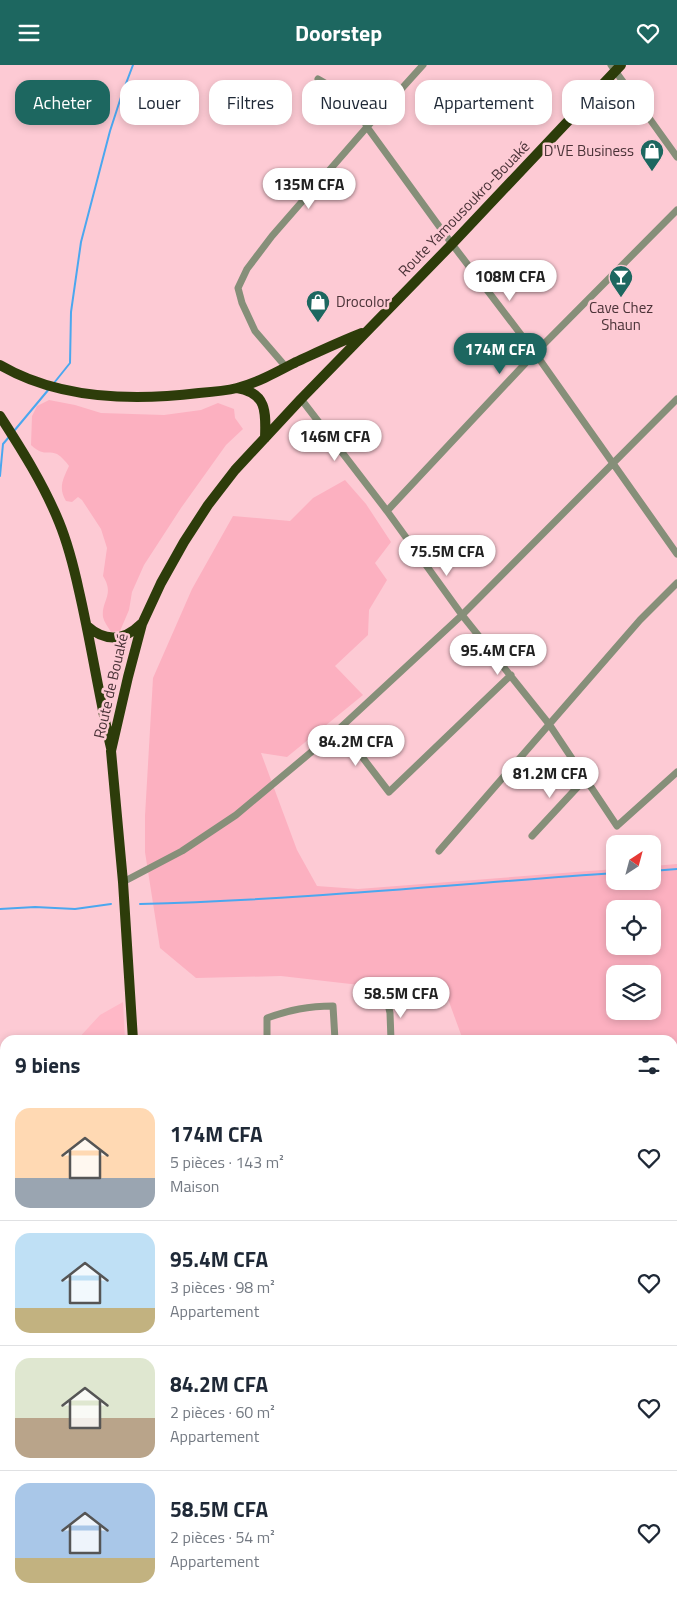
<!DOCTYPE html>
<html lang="fr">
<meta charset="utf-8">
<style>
body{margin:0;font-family:"Titillium Web",sans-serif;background:#f6f6f7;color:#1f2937;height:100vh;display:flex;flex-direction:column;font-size:19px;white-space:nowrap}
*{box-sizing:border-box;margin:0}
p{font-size:16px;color:#747a83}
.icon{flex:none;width:28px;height:28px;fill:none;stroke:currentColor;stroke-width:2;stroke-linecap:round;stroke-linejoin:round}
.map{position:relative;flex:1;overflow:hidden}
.side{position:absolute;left:0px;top:970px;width:678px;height:571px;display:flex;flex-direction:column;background:#fff;border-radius:15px 15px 0 0;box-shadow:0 2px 8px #0003}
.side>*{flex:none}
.banner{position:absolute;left:15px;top:15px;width:648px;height:45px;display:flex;gap:10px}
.needle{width:32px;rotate:36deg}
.fabs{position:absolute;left:606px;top:770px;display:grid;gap:10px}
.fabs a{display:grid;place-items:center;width:55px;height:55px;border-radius:10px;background:#fff;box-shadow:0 2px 8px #0003;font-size:25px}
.price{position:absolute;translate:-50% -42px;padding:0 11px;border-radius:18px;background:#fff;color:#222;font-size:16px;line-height:32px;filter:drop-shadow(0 1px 2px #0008)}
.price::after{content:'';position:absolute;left:50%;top:30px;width:15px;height:11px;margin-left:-8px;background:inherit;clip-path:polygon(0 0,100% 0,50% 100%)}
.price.active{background:#1d6760;color:#fff}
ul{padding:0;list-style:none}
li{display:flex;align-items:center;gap:15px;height:125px;padding:0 15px}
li+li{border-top:1px solid #e0e1e3}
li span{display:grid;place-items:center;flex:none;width:140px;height:100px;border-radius:15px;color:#555}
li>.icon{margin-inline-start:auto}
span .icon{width:60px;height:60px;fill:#fffc;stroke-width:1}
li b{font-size:21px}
h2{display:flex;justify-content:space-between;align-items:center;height:60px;padding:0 15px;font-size:21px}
.chip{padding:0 18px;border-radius:15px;background:#fff;box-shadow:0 2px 8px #0003;font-size:18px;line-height:45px}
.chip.active{background:#1d6760;color:#fff}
header{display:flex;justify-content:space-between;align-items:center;height:65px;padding:0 15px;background:#1d6760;color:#fff;font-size:22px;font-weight:700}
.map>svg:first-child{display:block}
</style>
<header><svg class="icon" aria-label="menu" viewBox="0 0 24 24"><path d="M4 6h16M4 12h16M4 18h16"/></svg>Doorstep<svg class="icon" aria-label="heart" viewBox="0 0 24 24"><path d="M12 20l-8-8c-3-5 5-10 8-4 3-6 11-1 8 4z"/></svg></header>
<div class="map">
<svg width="677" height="1541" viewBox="0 0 677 1541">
<defs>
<pattern id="forest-firs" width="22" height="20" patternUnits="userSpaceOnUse" patternTransform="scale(1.25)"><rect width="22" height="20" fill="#e17490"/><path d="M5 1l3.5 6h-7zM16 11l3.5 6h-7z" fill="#b86077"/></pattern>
</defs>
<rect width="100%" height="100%" fill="#fdcad4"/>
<path fill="#ffb8c7" d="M 123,937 L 125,975 L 77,975 L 100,950 Z
M 5,1065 L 5,1251 L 0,1251 L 0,1066 Z"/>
<path fill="#fcb0c0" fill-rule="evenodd" d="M 49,335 L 75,340 L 101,348 L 164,350 L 201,345 L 218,338 L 234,344 L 235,353 L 243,364 L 226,380 L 181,443 L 144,500 L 132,527 L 129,545 L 120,566 L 111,567 C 108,562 104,557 103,552 C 101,536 115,530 103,511 L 107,483 L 101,464 L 82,435 L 78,432 L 72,437 L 66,436 C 58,423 63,414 69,401 C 66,397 62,392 57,389 C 47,385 44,392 31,380 L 32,351 L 37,341 Z
M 345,415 L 366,439 L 391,477 L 375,498 L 387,515 L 369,545 L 368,570 L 335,601 L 363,630 L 287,692 L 261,688 L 297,785 L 317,821 L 358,824 L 615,804 L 615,816 L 652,816 L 653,801 L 677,799 L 677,987 L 673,987 L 672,975 L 463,975 L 448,934 L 377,922 L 281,911 L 196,913 L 160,883 L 145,787 L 145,751 L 153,613 L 192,524 L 233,451 L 290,456 L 313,433 ZM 615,844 L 652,844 L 652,881 L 615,881 ZM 615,909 L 652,909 L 652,946 L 615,946 Z
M 0,1137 L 5,1139 L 5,1204 L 0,1214 Z
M 677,1276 L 677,1418 L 672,1409 L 672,1277 Z
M 178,1536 L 201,1536 L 201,1541 L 179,1541 Z"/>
<path fill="url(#forest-firs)" d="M 673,1009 L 677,1009 L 677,1225 L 673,1225 Z
M 5,1251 L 5,1316 L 0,1317 L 0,1251 Z
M 673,1433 L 677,1442 L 677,1541 L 212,1541 L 212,1536 L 672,1536 Z"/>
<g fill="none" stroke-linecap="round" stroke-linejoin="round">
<path stroke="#4ba7ef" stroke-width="2" d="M 54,318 L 70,298 L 71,247 L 81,177 L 110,66 L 122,29 L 133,0
M 14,366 L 49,324
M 0,411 L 3,379 L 9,372
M 652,806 L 677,804
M 140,839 C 298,835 457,819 615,808
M 0,844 L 35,842 L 75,844 L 111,839"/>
<path stroke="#868f79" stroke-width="7" d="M 611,0 L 677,92
M 318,14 L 351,33 L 359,44 L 367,62 L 452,179 L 535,288 L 677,489
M 677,145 L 535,288 L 387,446 L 462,550 L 549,659 L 617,761 L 677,707
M 286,302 L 255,266 L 242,238 L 238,223 L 247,204 L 272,171 L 367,62 L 423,0
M 301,334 L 387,446
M 340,663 L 389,727 L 511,610
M 532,771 L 585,714
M 439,786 L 640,555 L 677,518
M 123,817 L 182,786 L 236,750 L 340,663 L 462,550 L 677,334
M 387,935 L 390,948 L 391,975
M 267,975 L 267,953 C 290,945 308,941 333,941 L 335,975
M 672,1000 L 677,1000
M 672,1232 L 677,1232
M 0,1397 L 5,1396
M 0,1448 L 5,1448"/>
<path stroke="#2d3c0a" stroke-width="10" d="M 0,300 C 58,334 134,336 199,328 C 212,327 225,326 237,323 C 257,318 277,307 296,297 C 318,287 339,277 362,268
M 237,323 C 267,328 266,347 265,373
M 0,351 C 22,385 44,420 59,457 C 68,479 74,503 79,526 C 91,578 99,631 111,683
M 87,561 C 105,577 124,576 141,559
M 133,975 L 123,817 L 111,686 L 128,612 L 142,559 L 161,518 L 184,477 L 208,440 L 235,405 L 301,334 L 452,179 L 621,0
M 161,1541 L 161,1536"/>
</g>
<defs>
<g id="shop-pin" transform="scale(1.25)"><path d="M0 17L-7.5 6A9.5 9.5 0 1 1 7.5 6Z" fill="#1d6760" stroke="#fdcad4"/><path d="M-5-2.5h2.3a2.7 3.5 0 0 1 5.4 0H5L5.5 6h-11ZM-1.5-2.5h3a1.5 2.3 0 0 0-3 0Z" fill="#fff"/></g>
<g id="bar-pin" transform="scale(1.25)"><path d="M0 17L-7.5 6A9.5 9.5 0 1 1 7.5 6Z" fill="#1d6760" stroke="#fdcad4"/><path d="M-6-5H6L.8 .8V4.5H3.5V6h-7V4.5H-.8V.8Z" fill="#fff"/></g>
</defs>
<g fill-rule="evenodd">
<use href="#shop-pin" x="652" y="86"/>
<use href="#bar-pin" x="621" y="212"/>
<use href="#shop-pin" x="318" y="237"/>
</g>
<g text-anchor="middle" stroke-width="5" stroke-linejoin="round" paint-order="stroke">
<g font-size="15" fill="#4b3338" stroke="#fdcad4" text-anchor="end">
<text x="634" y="91">D'VE Business</text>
<text x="336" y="242" text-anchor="start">Drocolor</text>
<text x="621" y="248" text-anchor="middle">Cave Chez<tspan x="621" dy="17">Shaun</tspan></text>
</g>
<g font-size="15" fill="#4b3338" stroke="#fdcad4">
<text transform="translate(464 144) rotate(-46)" y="5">Route Yamousoukro-Bouaké</text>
<text transform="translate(111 621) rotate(-77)" y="5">Route de Bouaké</text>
</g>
</g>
</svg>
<div class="fabs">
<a><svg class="needle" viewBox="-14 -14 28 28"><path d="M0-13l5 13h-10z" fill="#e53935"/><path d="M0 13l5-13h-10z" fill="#747a83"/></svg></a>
<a><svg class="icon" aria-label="locate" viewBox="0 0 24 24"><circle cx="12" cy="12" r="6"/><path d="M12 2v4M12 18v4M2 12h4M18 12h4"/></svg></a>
<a><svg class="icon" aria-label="layers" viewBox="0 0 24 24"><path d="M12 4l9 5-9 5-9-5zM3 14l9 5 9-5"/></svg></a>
</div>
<b class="price" style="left:309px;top:145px">135M CFA</b>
<b class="price" style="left:510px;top:237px">108M CFA</b>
<b class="price active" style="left:500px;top:310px">174M CFA</b>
<b class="price" style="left:335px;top:397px">146M CFA</b>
<b class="price" style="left:447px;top:512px">75.5M CFA</b>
<b class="price" style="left:498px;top:611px">95.4M CFA</b>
<b class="price" style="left:356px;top:702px">84.2M CFA</b>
<b class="price" style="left:550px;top:734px">81.2M CFA</b>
<b class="price" style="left:401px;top:954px">58.5M CFA</b>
<div class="banner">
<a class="chip active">Acheter</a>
<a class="chip">Louer</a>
<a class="chip">Filtres</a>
<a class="chip">Nouveau</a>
<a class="chip">Appartement</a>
<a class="chip">Maison</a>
</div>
<section class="side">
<h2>9 biens<svg class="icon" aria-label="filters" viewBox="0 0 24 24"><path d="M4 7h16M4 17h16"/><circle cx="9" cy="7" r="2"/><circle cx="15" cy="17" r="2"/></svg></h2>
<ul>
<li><span style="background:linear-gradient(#ffd9b3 70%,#9aa5b1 0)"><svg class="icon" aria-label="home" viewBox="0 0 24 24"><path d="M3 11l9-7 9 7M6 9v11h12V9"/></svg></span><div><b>174M CFA</b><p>5 pièces · 143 m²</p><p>Maison</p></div><svg class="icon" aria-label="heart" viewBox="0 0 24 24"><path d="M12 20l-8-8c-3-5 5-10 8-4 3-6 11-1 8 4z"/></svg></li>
<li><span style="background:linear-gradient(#bfe0f5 75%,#c2b280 0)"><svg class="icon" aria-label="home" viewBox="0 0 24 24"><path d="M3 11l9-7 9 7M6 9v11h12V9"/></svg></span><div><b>95.4M CFA</b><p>3 pièces · 98 m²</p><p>Appartement</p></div><svg class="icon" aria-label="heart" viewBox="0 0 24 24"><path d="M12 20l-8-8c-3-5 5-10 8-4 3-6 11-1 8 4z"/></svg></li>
<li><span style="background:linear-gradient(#dfe7d0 60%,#b9a48a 0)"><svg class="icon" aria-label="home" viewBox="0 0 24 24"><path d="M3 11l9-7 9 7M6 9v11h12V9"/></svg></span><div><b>84.2M CFA</b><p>2 pièces · 60 m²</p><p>Appartement</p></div><svg class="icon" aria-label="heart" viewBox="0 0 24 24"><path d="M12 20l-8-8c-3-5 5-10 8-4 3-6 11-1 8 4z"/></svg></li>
<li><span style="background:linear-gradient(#a9c7e8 75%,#c2b280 0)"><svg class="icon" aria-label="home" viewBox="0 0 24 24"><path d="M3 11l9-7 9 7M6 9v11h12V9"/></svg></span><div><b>58.5M CFA</b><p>2 pièces · 54 m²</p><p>Appartement</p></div><svg class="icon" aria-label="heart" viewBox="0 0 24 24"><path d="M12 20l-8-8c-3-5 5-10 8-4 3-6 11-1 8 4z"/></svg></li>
</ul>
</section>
</div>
